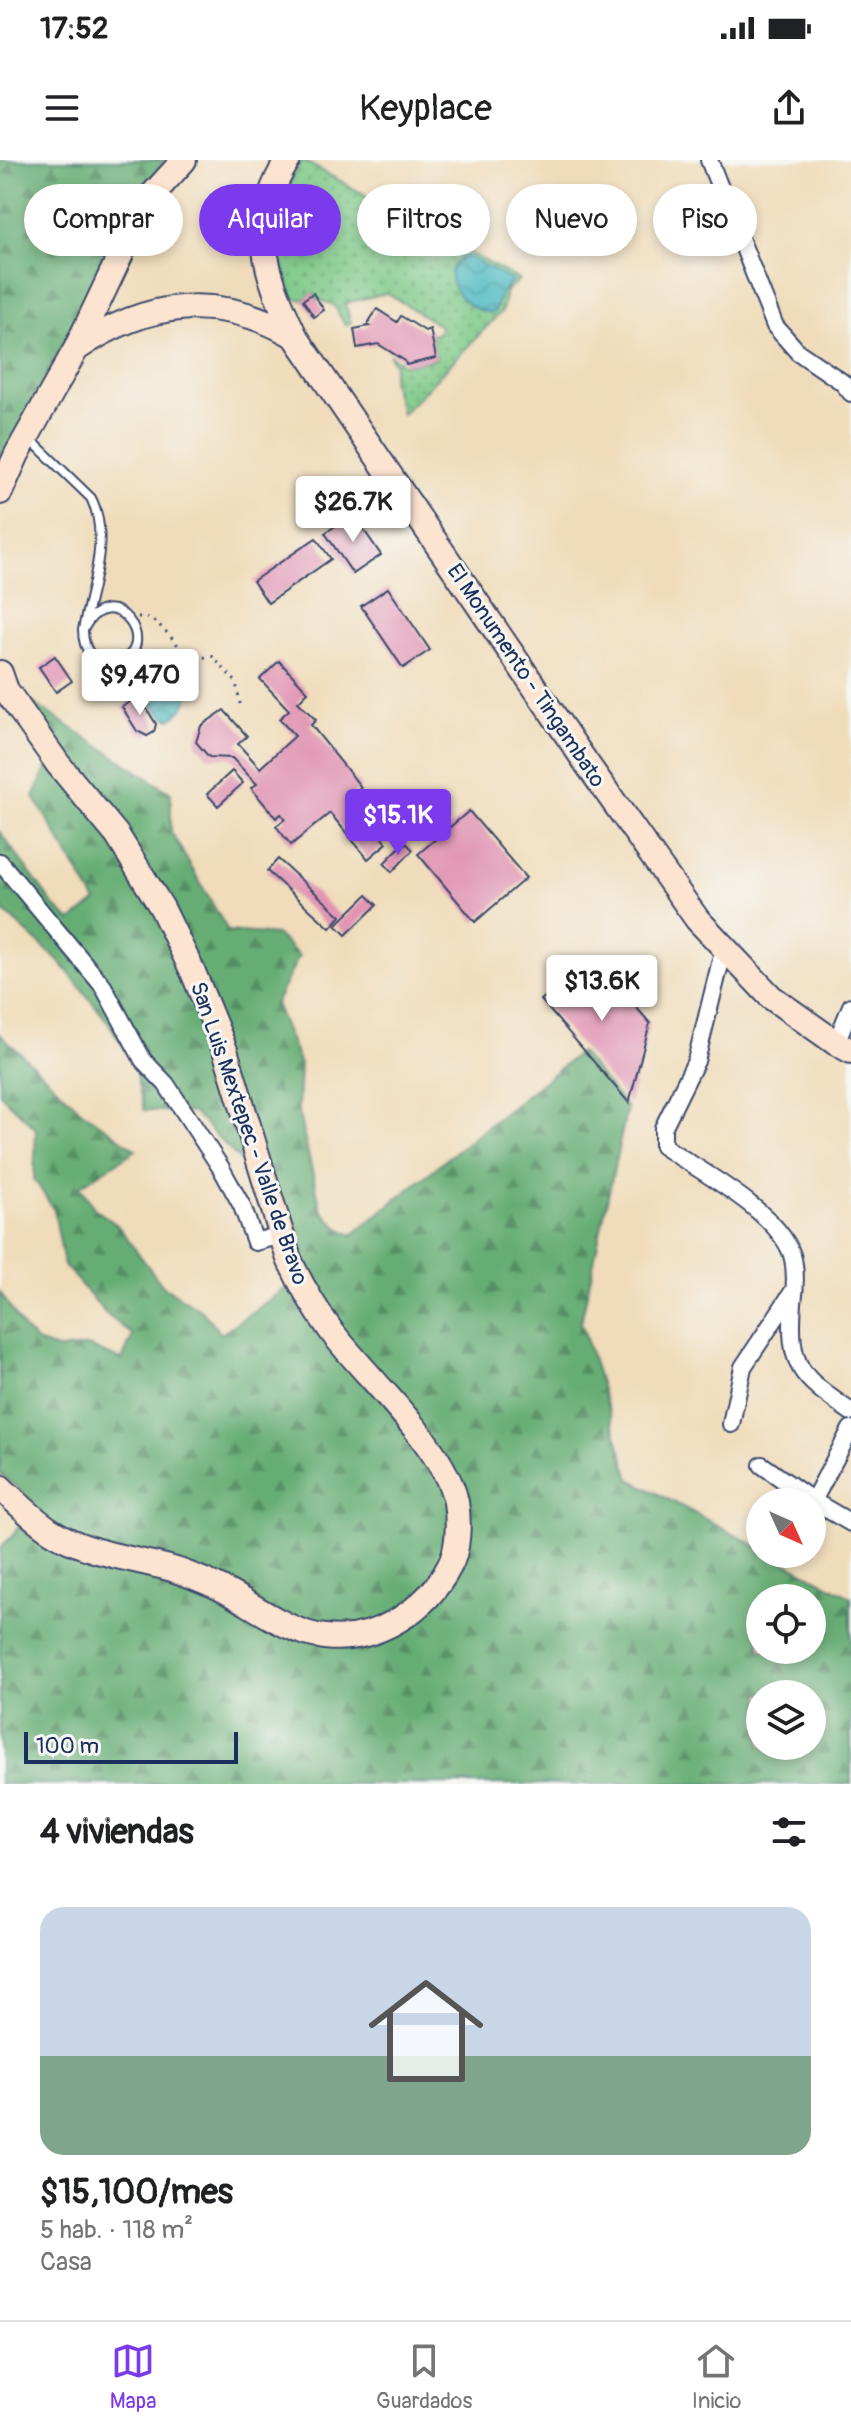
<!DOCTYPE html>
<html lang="es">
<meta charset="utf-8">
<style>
body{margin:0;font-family:Pangolin,sans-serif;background:#f2f2f2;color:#202124;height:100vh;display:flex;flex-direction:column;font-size:30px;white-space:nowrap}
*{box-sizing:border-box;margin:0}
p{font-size:26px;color:#757577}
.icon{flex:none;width:44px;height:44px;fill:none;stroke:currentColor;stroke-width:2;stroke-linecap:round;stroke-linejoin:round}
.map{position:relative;height:1624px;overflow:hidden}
.panel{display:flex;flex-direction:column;background:#fff;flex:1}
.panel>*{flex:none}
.guide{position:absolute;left:24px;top:24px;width:804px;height:72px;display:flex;gap:16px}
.needle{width:52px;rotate:135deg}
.buttons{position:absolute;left:746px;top:1328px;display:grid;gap:16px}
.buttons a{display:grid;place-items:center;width:80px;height:80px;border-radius:50%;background:#fff;box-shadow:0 4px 12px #0003;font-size:40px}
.scale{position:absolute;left:24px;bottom:20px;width:214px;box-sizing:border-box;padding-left:8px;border:4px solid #1b2f5e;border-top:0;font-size:22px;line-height:28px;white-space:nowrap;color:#1b2f5e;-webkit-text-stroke:6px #f6f6f2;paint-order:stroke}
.price{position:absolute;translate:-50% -68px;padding:0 18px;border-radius:8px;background:#fff;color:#222;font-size:26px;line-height:52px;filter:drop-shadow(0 2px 4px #0008)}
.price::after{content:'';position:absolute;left:50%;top:48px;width:24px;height:18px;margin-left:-12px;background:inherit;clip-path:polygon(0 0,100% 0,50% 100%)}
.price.on{background:#7c3aed;color:#fff}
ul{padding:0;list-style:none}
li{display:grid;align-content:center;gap:16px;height:424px;padding:0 40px}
li span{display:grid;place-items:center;height:248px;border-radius:24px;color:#555}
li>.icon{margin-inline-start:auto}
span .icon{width:144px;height:144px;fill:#fffc;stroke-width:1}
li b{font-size:34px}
h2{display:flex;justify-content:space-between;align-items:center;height:96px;padding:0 40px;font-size:34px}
.tag{padding:0 28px;border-radius:36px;background:#fff;box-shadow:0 4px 12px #0003;font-size:28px;line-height:72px}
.tag.on{background:#7c3aed;color:#fff}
.status{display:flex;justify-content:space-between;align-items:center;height:56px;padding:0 40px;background:#fff;direction:ltr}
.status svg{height:22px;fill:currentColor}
header{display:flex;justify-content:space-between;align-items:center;height:104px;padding:0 40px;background:#fff;font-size:36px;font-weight:600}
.menu{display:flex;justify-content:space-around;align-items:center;height:112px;border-top:2px solid #e0e0e0;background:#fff;font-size:22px;color:#757577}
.menu a{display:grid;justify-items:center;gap:4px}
.menu .on{color:#7c3aed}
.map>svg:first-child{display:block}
</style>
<div class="status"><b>17:52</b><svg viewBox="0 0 49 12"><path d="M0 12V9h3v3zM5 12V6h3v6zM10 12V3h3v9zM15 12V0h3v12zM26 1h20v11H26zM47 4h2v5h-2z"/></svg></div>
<header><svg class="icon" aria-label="menu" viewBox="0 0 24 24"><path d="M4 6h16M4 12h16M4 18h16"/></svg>Keyplace<svg class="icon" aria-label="share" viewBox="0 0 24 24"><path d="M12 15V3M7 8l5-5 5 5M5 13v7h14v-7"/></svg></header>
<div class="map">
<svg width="851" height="1624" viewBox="0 0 851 1624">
<defs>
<pattern id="grass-dots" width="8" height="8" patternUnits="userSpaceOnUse" patternTransform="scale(2)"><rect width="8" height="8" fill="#7ec987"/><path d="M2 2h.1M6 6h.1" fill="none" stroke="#66a472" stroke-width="1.8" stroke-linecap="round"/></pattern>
<pattern id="forest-firs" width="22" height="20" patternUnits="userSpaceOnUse" patternTransform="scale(2)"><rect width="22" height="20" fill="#66ad74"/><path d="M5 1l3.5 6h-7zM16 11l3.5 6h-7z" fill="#538d62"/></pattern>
<pattern id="water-waves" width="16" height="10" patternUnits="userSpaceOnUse" patternTransform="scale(2)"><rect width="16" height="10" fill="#4bbac1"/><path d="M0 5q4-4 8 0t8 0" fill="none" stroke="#3e98a0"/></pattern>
</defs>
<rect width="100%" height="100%" fill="#f6f6f2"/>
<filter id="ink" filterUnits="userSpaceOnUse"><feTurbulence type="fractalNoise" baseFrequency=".0125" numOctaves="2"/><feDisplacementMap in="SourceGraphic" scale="16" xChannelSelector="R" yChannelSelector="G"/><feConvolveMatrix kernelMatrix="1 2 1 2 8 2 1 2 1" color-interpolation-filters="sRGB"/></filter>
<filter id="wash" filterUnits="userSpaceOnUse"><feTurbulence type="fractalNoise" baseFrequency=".006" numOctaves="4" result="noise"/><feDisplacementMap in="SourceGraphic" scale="32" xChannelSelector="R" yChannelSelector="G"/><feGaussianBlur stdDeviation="1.8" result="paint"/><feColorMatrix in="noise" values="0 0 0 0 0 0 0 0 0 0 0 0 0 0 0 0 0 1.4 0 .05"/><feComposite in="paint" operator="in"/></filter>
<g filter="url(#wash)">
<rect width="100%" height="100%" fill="#f0dcba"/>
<path fill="url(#grass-dots)" stroke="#4c7c72" stroke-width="2" d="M 302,0 L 519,120 L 506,131 L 502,151 L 402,254 L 392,221 L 394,205 L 390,195 L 405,205 L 436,199 L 431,175 L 439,173 L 440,166 L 387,133 L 345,143 L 351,163 L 345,165 L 334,145 L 317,139 L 314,133 L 303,140 L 294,138 C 272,91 274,44 302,0 Z"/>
<path fill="url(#forest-firs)" stroke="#406e69" stroke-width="2" fill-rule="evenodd" d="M 0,0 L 165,0 C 126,48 110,88 84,142 C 57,197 28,251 0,305 Z
M 10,528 L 171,633 L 171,672 L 228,771 L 277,775 L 299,796 L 275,844 L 300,904 L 298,951 L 321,1049 L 336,1066 L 352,1075 L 580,892 L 627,948 L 581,1162 L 630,1319 L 760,1388 L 760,1394 L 771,1394 L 851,1437 L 851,1624 L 0,1624 L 0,1388 L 13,1375 L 34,1343 L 0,1313 L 0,1132 L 25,1171 L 39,1183 L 60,1190 L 88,1186 L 122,1200 L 133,1175 L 106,1154 L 64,1105 L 54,1050 L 34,1019 L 36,969 L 0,934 L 0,874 L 82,951 L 136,990 L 80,1026 L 94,1048 L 117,1065 L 162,1125 L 203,1152 L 221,1174 L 296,1121 L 271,1032 L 194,953 L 144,950 L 133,902 L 107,861 L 60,802 L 0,748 L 0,672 L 55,747 L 71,761 L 96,742 L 34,637 L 54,590 ZM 760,1438 L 812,1438 L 812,1490 L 760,1490 ZM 760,1534 L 812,1534 L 812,1586 L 760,1586 Z"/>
<path fill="url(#water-waves)" stroke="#337490" stroke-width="2" d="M 467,96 L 512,121 L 502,132 L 494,152 C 463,155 431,108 467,96 Z
M 177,505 L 189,507 C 191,528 191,548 170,559 C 159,555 149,542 147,530 L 161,523 L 172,523 Z"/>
<g id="blocks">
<path fill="#e195b4" d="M 313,133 L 324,150 L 314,157 L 303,140 Z
M 377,149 L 397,162 L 401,156 L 425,171 L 430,169 L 436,198 L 406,205 L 405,201 L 378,184 L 357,188 L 354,169 L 369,166 L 367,165 Z
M 353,354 L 381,395 L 353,414 L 325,373 Z
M 316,378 L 331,399 L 268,443 L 253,421 Z
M 388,428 L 430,490 L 403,508 L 361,446 Z
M 55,496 L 72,521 L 56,532 L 39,507 Z
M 279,501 L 308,532 L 298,542 L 316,560 L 311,565 L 361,627 L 349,637 L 387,683 L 368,699 L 330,653 L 291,685 L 276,666 L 285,659 L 281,654 L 276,658 L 251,628 L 257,624 L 232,598 L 209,597 L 196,582 L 201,566 L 224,550 L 247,576 L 238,584 L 260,608 L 295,576 L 279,559 L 289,550 L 260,519 Z
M 139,536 L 156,564 L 154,572 L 147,576 L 137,571 L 122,547 Z
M 232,611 L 243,623 L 218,646 L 207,634 Z
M 469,651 L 526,718 L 475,762 L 418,694 Z
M 405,682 L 413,690 L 392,712 L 384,703 Z
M 278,699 L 341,756 L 330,768 L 267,711 Z
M 367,735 L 377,745 L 346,775 L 336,765 Z
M 592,797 L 650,863 L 629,943 L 541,840 Z"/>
</g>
</g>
<g filter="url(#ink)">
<use href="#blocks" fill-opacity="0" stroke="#3b496c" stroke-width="2"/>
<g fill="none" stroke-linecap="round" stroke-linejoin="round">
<g stroke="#3b496c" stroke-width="12">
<path id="lane" d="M 28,277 L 91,338 C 111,377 91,429 83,470 C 83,489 94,509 117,502 C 165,488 111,414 83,470"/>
</g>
<g stroke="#3b496c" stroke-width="20">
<path id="street" d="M 709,0 L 775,166 L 798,192 L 842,222 L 851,233
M 0,702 L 103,826 L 143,900 L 166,924 L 221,1008 L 242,1046 L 255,1082 L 281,1075
M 724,788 L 696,901 L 663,968 L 663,986 C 700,1011 778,1052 792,1095 C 796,1109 795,1129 793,1143 C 788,1208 800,1216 851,1252
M 836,883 L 851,846
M 731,1264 L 743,1207 L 794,1130
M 762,1305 L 813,1341 L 851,1363
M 813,1341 L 851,1269"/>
</g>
<g stroke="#3b496c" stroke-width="28">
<path id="secondary" d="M 288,0 C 247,64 265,113 295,176 L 587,604 L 697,759 L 771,837 L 836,883 L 851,891
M 76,189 C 148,140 218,132 295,176
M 0,332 L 17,294 L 76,189 L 145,43 L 184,0
M 0,513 L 6,530 L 58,604 L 117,675 L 162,748 L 193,812 L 225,890 L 289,1099 C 301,1125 315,1149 332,1172 C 366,1217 445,1287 456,1342 C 459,1361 459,1390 449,1407 C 426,1451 375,1483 325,1477 C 287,1473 250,1442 216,1426 C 200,1419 182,1411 165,1407 C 126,1397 85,1393 50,1370 C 32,1358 16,1342 0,1327"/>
</g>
<path stroke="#3b496c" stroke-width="3" stroke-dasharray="2 6" stroke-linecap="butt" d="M 138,457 C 171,457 175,506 212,496 L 236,522 L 241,549"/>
<use href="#lane" stroke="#fff" stroke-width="8"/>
<use href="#street" stroke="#fff" stroke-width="16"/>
<use href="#secondary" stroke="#fde4d0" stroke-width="24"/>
</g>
</g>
<g text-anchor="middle" stroke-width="6" stroke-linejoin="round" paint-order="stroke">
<g font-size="22" fill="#1b2f5e" stroke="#f6f6f2">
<text transform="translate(527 515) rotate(56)" y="8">El Monumento - Tingambato</text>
<text transform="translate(250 973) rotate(71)" y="8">San Luis Mextepec - Valle de Bravo</text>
</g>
</g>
</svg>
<div class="buttons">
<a><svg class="needle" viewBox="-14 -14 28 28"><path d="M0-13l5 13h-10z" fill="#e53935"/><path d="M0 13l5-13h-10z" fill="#757577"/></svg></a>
<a><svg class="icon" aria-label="locate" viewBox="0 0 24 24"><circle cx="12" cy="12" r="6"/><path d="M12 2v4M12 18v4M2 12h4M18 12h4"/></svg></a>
<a><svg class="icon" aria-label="layers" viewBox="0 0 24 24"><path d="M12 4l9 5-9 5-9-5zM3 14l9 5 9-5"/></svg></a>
</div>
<div class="scale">100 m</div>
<b class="price" style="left:353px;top:384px">$26.7K</b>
<b class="price" style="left:140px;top:557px">$9,470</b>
<b class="price on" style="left:398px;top:697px">$15.1K</b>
<b class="price" style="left:602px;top:863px">$13.6K</b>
<div class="guide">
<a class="tag">Comprar</a>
<a class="tag on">Alquilar</a>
<a class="tag">Filtros</a>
<a class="tag">Nuevo</a>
<a class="tag">Piso</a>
</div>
</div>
<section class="panel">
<h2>4 viviendas<svg class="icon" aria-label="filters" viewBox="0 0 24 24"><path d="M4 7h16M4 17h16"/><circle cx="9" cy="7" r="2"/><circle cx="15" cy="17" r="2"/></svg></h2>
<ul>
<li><span style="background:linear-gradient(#c9d6e8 60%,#7fa58c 0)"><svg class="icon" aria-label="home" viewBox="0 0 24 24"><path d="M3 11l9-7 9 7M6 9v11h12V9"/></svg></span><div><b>$15,100/mes</b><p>5 hab. · 118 m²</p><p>Casa</p></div></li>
</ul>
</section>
<nav class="menu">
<a class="on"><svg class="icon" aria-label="map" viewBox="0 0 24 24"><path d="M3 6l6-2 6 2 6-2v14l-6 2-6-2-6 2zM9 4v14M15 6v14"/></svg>Mapa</a>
<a><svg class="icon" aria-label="saved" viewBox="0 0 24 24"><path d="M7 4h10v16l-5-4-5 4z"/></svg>Guardados</a>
<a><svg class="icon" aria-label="home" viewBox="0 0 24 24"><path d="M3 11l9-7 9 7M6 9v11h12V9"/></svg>Inicio</a>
</nav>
